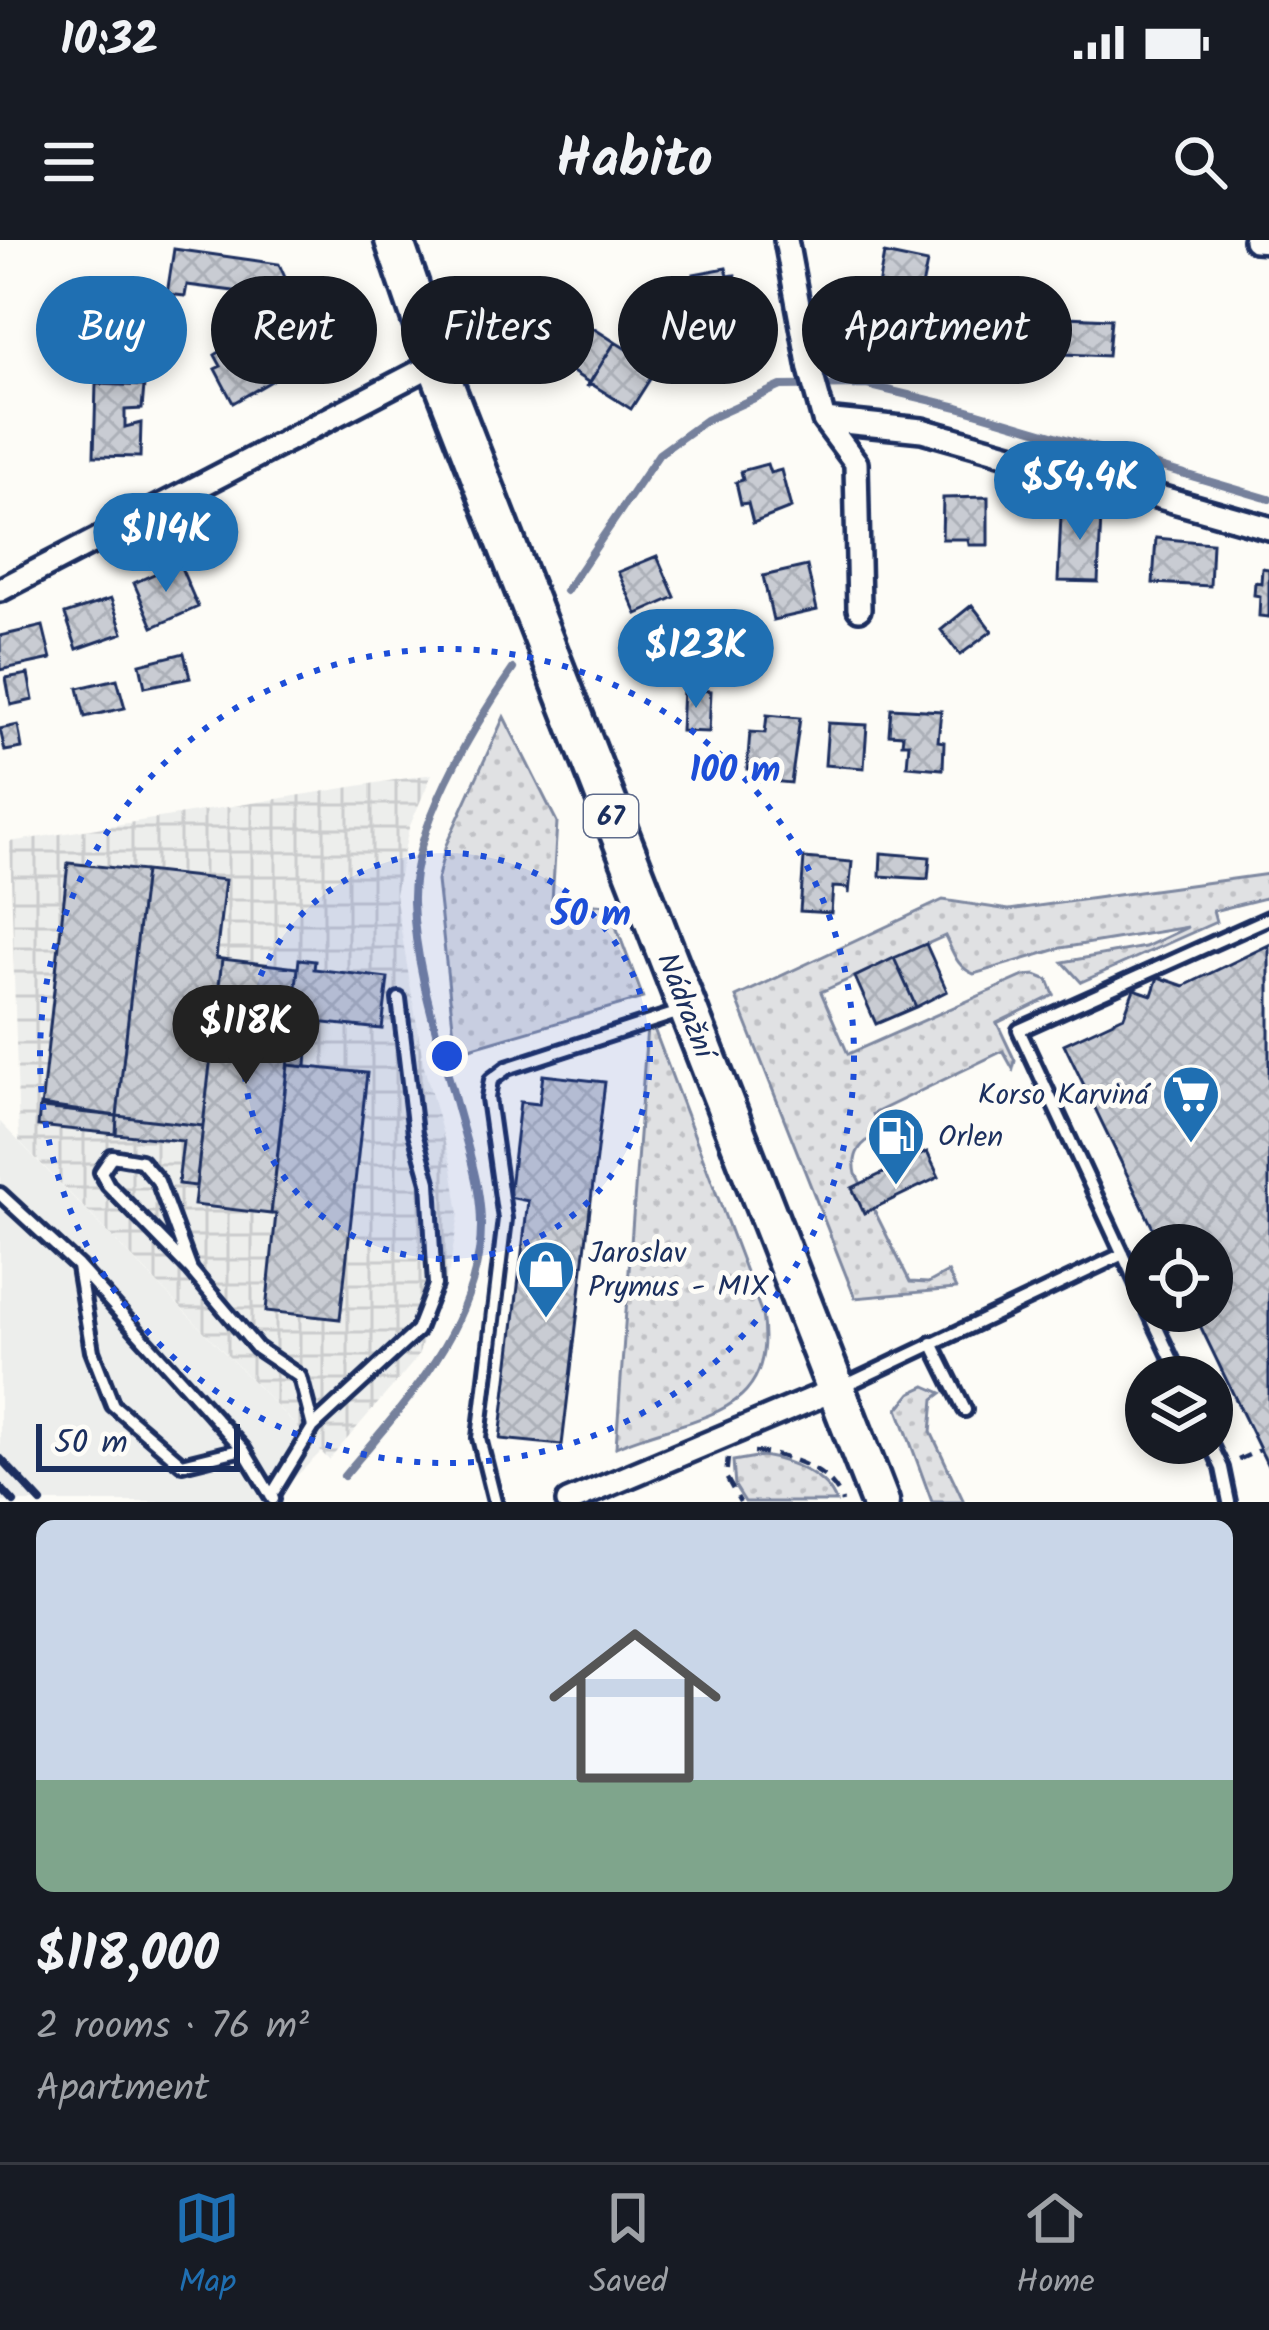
<!DOCTYPE html>
<meta charset="utf-8">
<style>
body{margin:0;font-family:Kalam,sans-serif;background:#242831;color:#f1f3f6;height:100vh;display:flex;flex-direction:column;font-size:45px;white-space:nowrap}
*{box-sizing:border-box;margin:0}
p{font-size:39px;color:#9ea1a6}
.icon{flex:none;width:66px;height:66px;fill:none;stroke:currentColor;stroke-width:2;stroke-linecap:round;stroke-linejoin:round}
.map{position:relative;height:1262px;overflow:hidden}
.sheet{display:flex;flex-direction:column;background:#171b24;flex:1}
.sheet>*{flex:none}
.banner{position:absolute;left:36px;top:36px;width:1197px;height:108px;display:flex;gap:24px}
.buttons{position:absolute;left:1125px;top:984px;display:grid;gap:24px}
.buttons a{display:grid;place-items:center;width:108px;height:108px;border-radius:50%;background:#171b24;box-shadow:0 6px 18px #0003;font-size:60px}
.scale{position:absolute;left:36px;bottom:30px;width:204px;box-sizing:border-box;padding-left:12px;border:6px solid #1b2f5e;border-top:0;font-size:33px;line-height:42px;white-space:nowrap;color:#1b2f5e;-webkit-text-stroke:9px #fdfcf7;paint-order:stroke}
.price{position:absolute;translate:-50% -102px;padding:0 27px;border-radius:42px;background:#1f6fb2;color:#fff;font-size:39px;line-height:78px;filter:drop-shadow(0 3px 6px #0008)}
.price::after{content:'';position:absolute;left:50%;top:72px;width:36px;height:27px;margin-left:-18px;background:inherit;clip-path:polygon(0 0,100% 0,50% 100%)}
.price.on{background:#222;color:#fff}
ul{padding:0;list-style:none}
li{display:grid;align-content:center;gap:24px;height:636px;padding:0 36px}
li span{display:grid;place-items:center;height:372px;border-radius:18px;color:#555}
li>.icon{margin-inline-start:auto}
span .icon{width:216px;height:216px;fill:#fffc;stroke-width:1}
li b{font-size:51px}
.chip{padding:0 42px;border-radius:54px;background:#171b24;box-shadow:0 6px 18px #0003;font-size:42px;line-height:108px}
.chip.on{background:#1f6fb2;color:#fff}
.status{display:flex;justify-content:space-between;align-items:center;height:84px;padding:0 60px;background:#171b24;direction:ltr}
.status svg{height:33px;fill:currentColor}
header{display:flex;justify-content:space-between;align-items:center;height:156px;padding:0 36px;background:#171b24;font-size:54px;font-weight:800}
.tabs{display:flex;justify-content:space-around;align-items:center;height:168px;border-top:3px solid #363941;background:#171b24;font-size:33px;color:#9ea1a6}
.tabs a{display:grid;justify-items:center;gap:6px}
.tabs .on{color:#1f6fb2}
.map>svg:first-child{display:block}
</style>
<div class="status"><b>10:32</b><svg viewBox="0 0 49 12"><path d="M0 12V9h3v3zM5 12V6h3v6zM10 12V3h3v9zM15 12V0h3v12zM26 1h20v11H26zM47 4h2v5h-2z"/></svg></div>
<header><svg class="icon" aria-label="menu" viewBox="0 0 24 24"><path d="M4 6h16M4 12h16M4 18h16"/></svg>Habito<svg class="icon" aria-label="search" viewBox="0 0 24 24"><circle cx="10" cy="10" r="6"/><path d="M15 15l6 6"/></svg></header>
<div class="map">
<svg width="1269" height="1262" viewBox="0 0 1269 1262">
<defs>
<pattern id="industrial-grid" width="8" height="8" patternUnits="userSpaceOnUse" patternTransform="scale(3)"><rect width="8" height="8" fill="#edeeec"/><path d="M0 4h8M4 0v8" fill="none" stroke="#cbcccd"/></pattern>
<pattern id="grass-dots" width="8" height="8" patternUnits="userSpaceOnUse" patternTransform="scale(3)"><rect width="8" height="8" fill="#e0e1e3"/><path d="M2 2h.1M6 6h.1" fill="none" stroke="#c0c1c5" stroke-width="1.8" stroke-linecap="round"/></pattern>
<pattern id="building-cross-hatch" width="8" height="8" patternUnits="userSpaceOnUse" patternTransform="scale(3)"><rect width="8" height="8" fill="#c9ccd3"/><path d="M0 0l8 8M0 8l8-8" fill="none" stroke="#acb0b8"/></pattern>
</defs>
<rect width="100%" height="100%" fill="#fdfcf7"/>
<filter id="ink" filterUnits="userSpaceOnUse"><feTurbulence type="fractalNoise" baseFrequency=".00833" numOctaves="2"/><feDisplacementMap in="SourceGraphic" scale="24" xChannelSelector="R" yChannelSelector="G"/><feConvolveMatrix kernelMatrix="1 2 1 2 8 2 1 2 1" color-interpolation-filters="sRGB"/></filter>
<g filter="url(#ink)">
<path fill="#edeeec" d="M 0,882 L 321,1212 L 270,1262 L 0,1262 Z"/>
<path fill="url(#industrial-grid)" d="M 432,534 L 409,588 L 395,654 L 424,827 L 452,928 L 459,974 L 449,1031 L 417,1118 L 329,1220 L 19,901 L 10,602 Z"/>
<path fill="url(#grass-dots)" stroke="#7e88a0" stroke-width="3" d="M 504,477 L 557,582 L 552,661 L 608,665 L 643,758 L 456,812 L 437,641 L 446,605 Z
M 1269,634 L 1269,657 L 1213,671 L 1216,682 L 1081,742 L 1063,722 L 1145,707 L 1188,687 L 1061,708 L 974,734 C 956,727 953,711 945,696 L 821,752 L 848,814 L 1024,736 L 1036,735 L 1048,740 L 1054,755 L 997,783 L 1015,821 L 1013,829 L 1003,811 L 873,874 L 880,893 C 862,902 851,912 856,934 L 910,1042 L 928,1043 L 948,1032 L 956,1049 L 855,1058 L 736,757 L 943,660 L 1009,670 Z
M 648,773 L 762,1074 C 779,1182 687,1175 616,1207 Z
M 926,1146 L 942,1153 L 934,1159 L 931,1192 L 964,1262 L 932,1262 L 898,1169 L 911,1153 Z
M 762,1216 C 788,1220 827,1235 836,1262 L 745,1262 L 735,1246 L 733,1221 Z"/>
<g fill="none" stroke-linecap="round" stroke-linejoin="round">
<path stroke="#76819c" stroke-width="8" d="M 566,351 L 659,214 L 706,180 L 781,146 L 867,145 L 958,167 L 1269,259
M 344,1236 C 400,1169 465,1102 479,1012 C 487,963 470,916 457,868 C 440,802 415,731 413,662 C 411,590 472,488 513,429"/>
</g>
<path fill="url(#building-cross-hatch)" stroke="#1b2f5e" stroke-width="3" d="M 174,9 L 279,24 L 308,89 L 293,95 L 266,77 L 256,54 L 187,45 L 185,56 L 167,54 Z
M 884,14 L 927,23 L 919,61 L 877,52 Z
M 726,28 L 728,36 L 735,35 L 742,68 L 703,77 L 694,34 Z
M 677,44 L 682,70 L 666,74 L 660,47 Z
M 574,76 L 615,102 L 587,147 L 588,142 L 548,116 Z
M 1066,77 L 1111,79 L 1108,116 L 1064,114 Z
M 979,78 L 1035,81 L 1034,124 L 977,121 Z
M 615,102 L 657,128 L 631,169 L 590,143 L 587,147 Z
M 265,105 L 275,118 L 278,129 L 271,132 L 275,139 L 233,163 L 215,129 L 221,126 L 215,115 L 229,106 L 236,118 Z
M 96,144 L 144,146 L 142,169 L 125,170 L 125,187 L 141,183 L 140,217 L 94,216 Z
M 767,224 L 770,233 L 781,230 L 791,268 L 753,283 L 748,263 L 741,264 L 736,242 L 743,240 L 741,231 Z
M 1077,254 L 1093,255 L 1092,276 L 1101,276 L 1098,342 L 1058,341 L 1061,275 L 1075,275 Z
M 988,257 L 988,305 L 969,305 L 968,299 L 942,299 L 943,258 Z
M 1156,298 L 1212,303 L 1210,346 L 1153,343 Z
M 657,316 L 675,357 L 637,374 L 618,332 Z
M 179,323 L 198,367 L 153,387 L 134,343 Z
M 807,326 L 817,370 L 773,380 L 763,336 Z
M 1262,328 L 1269,329 L 1269,377 L 1259,376 L 1260,356 L 1254,355 L 1255,342 L 1261,343 Z
M 111,359 L 123,393 L 77,409 L 65,374 Z
M 972,365 L 992,391 L 960,415 L 941,390 Z
M 43,386 L 51,419 L 0,430 L 0,396 Z
M 184,413 L 190,438 L 145,447 L 140,424 Z
M 28,434 L 33,460 L 11,465 L 6,438 Z
M 117,439 L 125,468 L 85,477 L 78,448 Z
M 683,449 L 711,451 L 709,492 L 681,491 Z
M 891,468 L 941,471 L 938,501 L 944,502 L 943,529 L 907,526 L 909,503 L 902,503 L 903,495 L 889,494 Z
M 767,475 L 800,478 L 791,543 L 758,540 L 759,529 L 747,529 L 750,492 L 765,493 Z
M 828,483 L 867,485 L 864,528 L 825,525 Z
M 18,485 L 22,508 L 5,511 L 0,489 Z
M 881,613 L 930,617 L 928,639 L 880,636 Z
M 804,618 L 852,622 L 849,654 L 848,648 L 833,647 L 831,673 L 800,671 Z
M 68,623 L 145,631 L 117,876 L 41,868 Z
M 145,631 L 225,640 L 216,718 L 222,719 L 203,886 L 117,876 Z
M 926,704 L 947,751 L 916,767 L 894,718 Z
M 1269,705 L 1269,1228 L 1193,1071 L 1212,1071 L 1212,1005 L 1161,1005 L 1064,804 L 1124,776 L 1134,749 L 1152,755 L 1158,737 L 1184,746 Z
M 894,718 L 916,767 L 876,784 L 855,737 Z
M 222,719 L 298,728 L 271,974 L 194,965 Z
M 299,719 L 315,721 L 314,729 L 388,738 L 382,789 L 306,781 L 307,776 L 293,775 Z
M 291,790 L 308,792 L 306,827 L 288,825 Z
M 288,825 L 367,833 L 340,1079 L 266,1071 L 276,974 L 271,974 Z
M 543,835 L 605,842 L 562,1205 L 500,1199 L 528,961 L 509,957 L 520,862 L 539,864 Z
M 40,865 L 117,876 L 116,894 L 38,886 Z
M 117,876 L 203,886 L 196,946 L 178,944 L 183,901 L 116,894 Z
M 927,912 L 939,937 L 864,973 L 852,948 Z"/>
<g fill="none" stroke-linecap="round" stroke-linejoin="round">
<g stroke="#1b2f5e" stroke-width="20">
<path id="service" d="M 0,954 L 78,1026 L 243,1209 L 273,1259
M 78,1027 L 92,1111 L 113,1165 L 182,1224 L 243,1209
M 191,1030 L 108,945 L 101,932 L 112,916 L 141,921 L 158,941 L 191,1030 L 257,1108 L 300,1137 L 313,1187
M 1146,1064 L 1019,790 L 1269,678
M 1149,1071 L 1180,1137
M 932,1103 L 965,1170
M 844,1146 L 1123,1014
M 1210,1203 L 1222,1228 L 1229,1262
M 271,1256 L 313,1187 L 417,1091 L 435,1045 L 429,942 L 415,893 L 399,759
M 495,1262 L 479,1198 L 505,979 L 488,858 L 491,840 L 507,828 L 683,771"/>
</g>
<g stroke="#1b2f5e" stroke-width="30">
<path id="minor" d="M 786,0 L 810,129 L 824,180 L 856,223 L 859,369
M 1255,0 L 1269,1
M 824,180 L 922,190 L 1269,288
M 0,350 L 436,123
M 568,1262 L 834,1150"/>
</g>
<g stroke="#1b2f5e" stroke-width="45">
<g id="primary">
<path id="s1" d="M 394,0 L 436,123 L 880,1262"/>
</g>
</g>
<path stroke="#1b2f5e" stroke-width="4.5" stroke-dasharray="12 9" stroke-linecap="butt" d="M 754,1212 C 785,1214 833,1229 842,1262
M 728,1218 L 726,1237 L 740,1262
M 1238,1220 L 1260,1210"/>
<use href="#service" stroke="#fdfcf7" stroke-width="10"/>
<use href="#minor" stroke="#fdfcf7" stroke-width="21"/>
<use href="#primary" stroke="#fdfcf7" stroke-width="36"/>
<path stroke="#1b2f5e" stroke-width="8" d="M 0,1218 L 41,1262
M 0,1247 L 14,1262"/>
</g>
</g>
<circle cx="447" cy="816" r="203" fill="#1d4ed8" fill-opacity=".12"/>
<g fill="none" stroke="#1d4ed8" stroke-width="6" stroke-dasharray="6 12">
<circle cx="447" cy="816" r="203"/>
<circle cx="447" cy="816" r="407"/>
</g>
<defs>
<g id="supermarket-pin" transform="scale(3)"><path d="M0 17L-7.5 6A9.5 9.5 0 1 1 7.5 6Z" fill="#1f6fb2" stroke="#fdfcf7"/><path d="M-6-5.5h2.5l.6 2H6L4.5 2H-2.5L-4.4-4H-6ZM-1.5 3.2a1.3 1.3 0 1 0 .1 0ZM3 3.2a1.3 1.3 0 1 0 .1 0Z" fill="#fff"/></g>
<g id="fuel-pin" transform="scale(3)"><path d="M0 17L-7.5 6A9.5 9.5 0 1 1 7.5 6Z" fill="#1f6fb2" stroke="#fdfcf7"/><path d="M-5.5-6h7V0h2V4h1.3V-2.5L3-4.5l.8-.8L6-3V5H2.5V1h-1V6h-7ZM-4.2-4.7v3.2H.2V-4.7Z" fill="#fff"/></g>
<g id="shop-pin" transform="scale(3)"><path d="M0 17L-7.5 6A9.5 9.5 0 1 1 7.5 6Z" fill="#1f6fb2" stroke="#fdfcf7"/><path d="M-5-2.5h2.3a2.7 3.5 0 0 1 5.4 0H5L5.5 6h-11ZM-1.5-2.5h3a1.5 2.3 0 0 0-3 0Z" fill="#fff"/></g>
</defs>
<g fill-rule="evenodd">
<use href="#supermarket-pin" x="1191" y="854"/>
<use href="#fuel-pin" x="896" y="896"/>
<use href="#shop-pin" x="546" y="1029"/>
</g>
<g text-anchor="middle" stroke-width="10" stroke-linejoin="round" paint-order="stroke">
<rect fill="#fdfcf7" stroke="#5f6c8c" stroke-width="3" x="584" y="555" width="54" height="42" rx="9"/>
<g font-size="27" font-weight="bold" fill="#1b2f5e">
<text x="611" y="585">67</text>
</g>
<g font-size="30" fill="#1b2f5e" stroke="#fdfcf7">
<text dy="10" stroke="none"><textPath href="#s1" startOffset="819">Nádražní</textPath></text>
</g>
<g font-size="30" fill="#1b2f5e" stroke="#fdfcf7" text-anchor="start">
<text x="1149" y="864" text-anchor="end">Korso Karviná</text>
<text x="938" y="906">Orlen</text>
<text x="588" y="1022">Jaroslav<tspan x="588" dy="34">Prymus - MIX</tspan></text>
</g>
</g>
<circle cx="447" cy="816" r="18" fill="#1d4ed8" stroke="#fdfcf7" stroke-width="6"/>
<g font-size="36" text-anchor="middle" font-weight="bold" fill="#1d4ed8" stroke="#fdfcf7" stroke-width="10" stroke-linejoin="round" paint-order="stroke">
<text x="735" y="541">100 m</text>
<text x="591" y="685">50 m</text>
</g>
</svg>
<div class="buttons">
<a><svg class="icon" aria-label="locate" viewBox="0 0 24 24"><circle cx="12" cy="12" r="6"/><path d="M12 2v4M12 18v4M2 12h4M18 12h4"/></svg></a>
<a><svg class="icon" aria-label="layers" viewBox="0 0 24 24"><path d="M12 4l9 5-9 5-9-5zM3 14l9 5 9-5"/></svg></a>
</div>
<div class="scale">50 m</div>
<b class="price" style="left:1080px;top:303px">$54.4K</b>
<b class="price" style="left:166px;top:355px">$114K</b>
<b class="price" style="left:696px;top:471px">$123K</b>
<b class="price on" style="left:246px;top:847px">$118K</b>
<div class="banner">
<a class="chip on">Buy</a>
<a class="chip">Rent</a>
<a class="chip">Filters</a>
<a class="chip">New</a>
<a class="chip">Apartment</a>
</div>
</div>
<section class="sheet">
<ul>
<li><span style="background:linear-gradient(#c9d6e8 70%,#7fa58c 0)"><svg class="icon" aria-label="home" viewBox="0 0 24 24"><path d="M3 11l9-7 9 7M6 9v11h12V9"/></svg></span><div><b>$118,000</b><p>2 rooms · 76 m²</p><p>Apartment</p></div></li>
</ul>
</section>
<nav class="tabs">
<a class="on"><svg class="icon" aria-label="map" viewBox="0 0 24 24"><path d="M3 6l6-2 6 2 6-2v14l-6 2-6-2-6 2zM9 4v14M15 6v14"/></svg>Map</a>
<a><svg class="icon" aria-label="saved" viewBox="0 0 24 24"><path d="M7 4h10v16l-5-4-5 4z"/></svg>Saved</a>
<a><svg class="icon" aria-label="home" viewBox="0 0 24 24"><path d="M3 11l9-7 9 7M6 9v11h12V9"/></svg>Home</a>
</nav>
